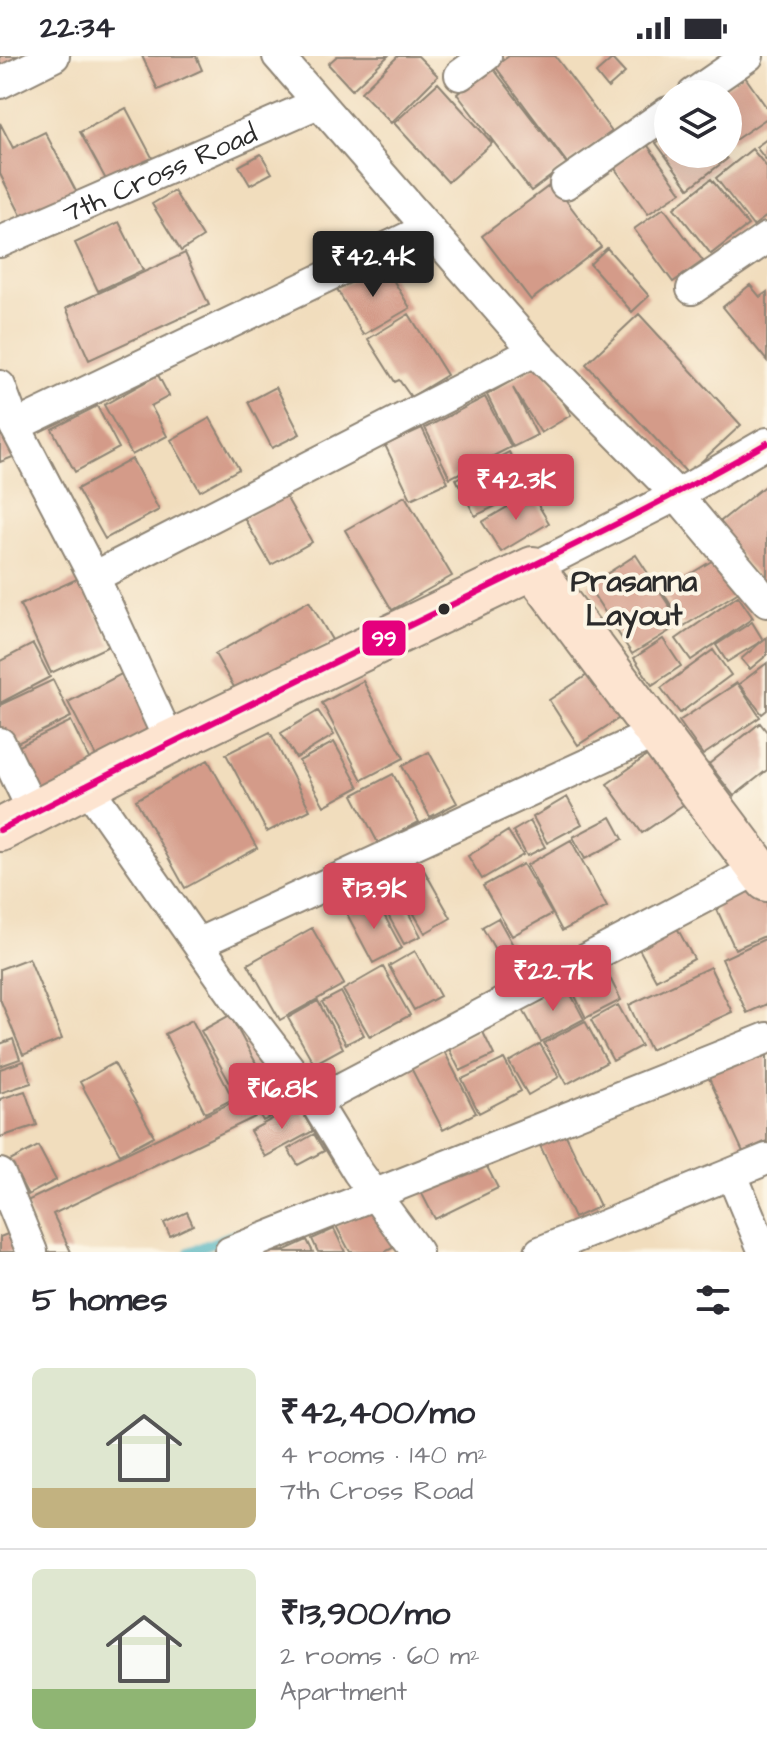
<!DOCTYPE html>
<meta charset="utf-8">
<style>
body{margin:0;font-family:"Architects Daughter",sans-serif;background:#f2f2f3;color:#2b2b33;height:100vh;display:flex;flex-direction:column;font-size:30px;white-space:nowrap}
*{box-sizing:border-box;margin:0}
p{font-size:26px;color:#7c7c81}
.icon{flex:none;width:44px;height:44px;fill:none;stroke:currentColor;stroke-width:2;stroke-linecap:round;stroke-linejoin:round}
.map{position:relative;height:1196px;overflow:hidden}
.details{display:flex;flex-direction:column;background:#fff;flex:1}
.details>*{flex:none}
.buttons{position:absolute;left:654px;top:24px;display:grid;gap:16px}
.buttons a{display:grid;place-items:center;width:88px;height:88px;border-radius:50%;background:#fff;box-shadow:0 8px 32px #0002;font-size:40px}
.price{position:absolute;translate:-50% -68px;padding:0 18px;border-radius:8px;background:#d1495b;color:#fff;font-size:26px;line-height:52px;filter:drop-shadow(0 2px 4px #0008)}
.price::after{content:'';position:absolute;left:50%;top:48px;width:24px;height:18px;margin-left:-12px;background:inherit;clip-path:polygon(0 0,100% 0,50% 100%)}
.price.selected{background:#222;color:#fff}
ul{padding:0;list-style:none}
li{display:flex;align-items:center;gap:24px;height:200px;padding:0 32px}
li+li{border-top:2px solid #e1e1e2}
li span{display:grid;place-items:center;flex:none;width:224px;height:160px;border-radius:12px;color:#555}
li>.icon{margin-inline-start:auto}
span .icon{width:96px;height:96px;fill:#fffc;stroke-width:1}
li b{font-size:34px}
h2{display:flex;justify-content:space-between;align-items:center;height:96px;padding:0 32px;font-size:34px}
.status{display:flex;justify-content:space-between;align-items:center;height:56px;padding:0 40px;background:#fff;direction:ltr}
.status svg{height:22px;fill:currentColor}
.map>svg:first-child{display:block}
</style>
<div class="status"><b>22:34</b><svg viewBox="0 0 49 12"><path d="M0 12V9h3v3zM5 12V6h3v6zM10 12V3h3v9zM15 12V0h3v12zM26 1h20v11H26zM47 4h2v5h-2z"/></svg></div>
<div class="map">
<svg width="767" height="1196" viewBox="0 0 767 1196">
<rect width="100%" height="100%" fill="#fcf5e5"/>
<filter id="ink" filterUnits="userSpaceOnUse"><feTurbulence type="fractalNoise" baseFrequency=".0125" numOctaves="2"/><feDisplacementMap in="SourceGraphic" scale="16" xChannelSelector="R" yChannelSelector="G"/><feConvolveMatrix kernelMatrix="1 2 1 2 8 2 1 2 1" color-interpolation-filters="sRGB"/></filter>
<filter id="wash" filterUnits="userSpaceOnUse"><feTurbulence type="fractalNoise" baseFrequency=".006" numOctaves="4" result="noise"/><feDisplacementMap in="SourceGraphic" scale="32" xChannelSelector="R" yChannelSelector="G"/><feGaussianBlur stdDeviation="1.8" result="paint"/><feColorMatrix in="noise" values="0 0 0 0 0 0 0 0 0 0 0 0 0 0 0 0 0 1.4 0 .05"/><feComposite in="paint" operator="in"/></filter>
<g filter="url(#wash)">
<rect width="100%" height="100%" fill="#f1ddbd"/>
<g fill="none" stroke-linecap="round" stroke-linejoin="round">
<path stroke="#42afbe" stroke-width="10" d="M 189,1196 L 235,1178"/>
</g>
<g id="blocks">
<path fill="#d49b89" d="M 0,0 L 32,0 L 0,17 Z
M 142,0 L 196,0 L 202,14 L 158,34 Z
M 337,0 L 388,0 L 352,34 L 328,8 Z
M 398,0 L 418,0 L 438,20 L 391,67 L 361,36 Z
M 509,0 L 555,0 L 612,76 L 568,108 L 495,10 Z
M 612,3 L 625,17 L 608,32 L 596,17 Z
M 492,11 L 567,108 L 531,135 L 457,38 Z
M 743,18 L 767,52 L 767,62 L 732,86 L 728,81 L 728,38 L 714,38 Z
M 438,27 L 492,87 L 448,126 L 394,67 Z
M 126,52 L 155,107 L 110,131 L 80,76 Z
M 0,67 L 13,92 L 45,76 L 78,139 L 25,167 L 0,118 Z
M 668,78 L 668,98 L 723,98 L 727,103 L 689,132 L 656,87 Z
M 767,83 L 767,105 L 756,91 Z
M 646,87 L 681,136 L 648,158 L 613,110 Z
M 752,93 L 767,111 L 767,160 L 753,170 L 716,122 Z
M 261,98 L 272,117 L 250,129 L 239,110 Z
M 711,123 L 748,169 L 711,198 L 674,152 Z
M 553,127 L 601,191 L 531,244 L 482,180 Z
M 174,135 L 203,181 L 181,195 L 152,148 Z
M 664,152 L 703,205 L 673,226 L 634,173 Z
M 119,166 L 143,214 L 98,235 L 75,187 Z
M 607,192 L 649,240 L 632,256 L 590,208 Z
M 185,197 L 209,249 L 89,304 L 66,252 Z
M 383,207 L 410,252 L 363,279 L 337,233 Z
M 750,229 L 760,241 L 767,236 L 767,305 L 723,251 Z
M 409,258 L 447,319 L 411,341 L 399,324 L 395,326 L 368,283 Z
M 639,258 L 741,369 L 688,418 L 586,308 Z
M 540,308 L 571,359 L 541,377 L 513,332 L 537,379 L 513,391 L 487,339 Z
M 158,319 L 169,340 L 151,350 L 167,380 L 132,399 L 104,349 Z
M 276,331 L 300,378 L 272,392 L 248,346 Z
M 485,341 L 511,391 L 450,422 L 425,372 Z
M 97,350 L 119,392 L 75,416 L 52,373 Z
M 210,362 L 239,413 L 200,435 L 171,384 Z
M 0,367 L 18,399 L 0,406 Z
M 422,372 L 448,426 L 411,443 L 385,389 Z
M 509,396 L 529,434 L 475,460 L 456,423 Z
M 132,403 L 159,454 L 105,483 L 77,433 Z
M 767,428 L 767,533 L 716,469 Z
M 531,437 L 549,467 L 501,496 L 482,466 Z
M 285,439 L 312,486 L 271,509 L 244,462 Z
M 405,440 L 452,520 L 392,554 L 345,474 Z
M 636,499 L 681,568 L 632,598 L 588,530 Z
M 720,500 L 742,534 L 684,570 L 662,535 Z
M 79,522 L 111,589 L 51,617 L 20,549 Z
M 738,540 L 753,562 L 691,604 L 676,583 Z
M 309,545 L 332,584 L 238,638 L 215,598 Z
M 752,566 L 763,584 L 727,606 L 716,589 Z
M 767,581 L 767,599 L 750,613 L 741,603 Z
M 663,583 L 681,610 L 652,629 L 634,602 Z
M 33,588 L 50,621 L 0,647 L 0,605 Z
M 713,594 L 731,619 L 680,657 L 661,632 Z
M 767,607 L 767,654 L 762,658 L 739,628 Z
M 595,614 L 624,659 L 578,689 L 549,644 Z
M 127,615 L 160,678 L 100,708 L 68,646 Z
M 53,624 L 71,661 L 5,693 L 0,682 L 0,649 Z
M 363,625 L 404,702 L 362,724 L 322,647 Z
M 737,627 L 760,661 L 703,699 L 679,665 Z
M 318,655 L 334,679 L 296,702 L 281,677 Z
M 71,665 L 94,713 L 34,742 L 11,694 Z
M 760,667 L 767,676 L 767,714 L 734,740 L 709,708 Z
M 270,676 L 310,754 L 267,776 L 226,698 Z
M 334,686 L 359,731 L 324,750 L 299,705 Z
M 655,694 L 690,744 L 642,777 L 607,728 Z
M 429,696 L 457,747 L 430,761 L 402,710 Z
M 208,704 L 257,792 L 185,832 L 136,744 Z
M 393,718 L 419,766 L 378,787 L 353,739 Z
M 567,741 L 582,768 L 547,787 L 533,761 Z
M 611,761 L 623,783 L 585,803 L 573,781 Z
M 530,765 L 545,791 L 527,800 L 513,775 Z
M 508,775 L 523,799 L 482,823 L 468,800 Z
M 571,784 L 607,851 L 562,875 L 527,809 Z
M 523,808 L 552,858 L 512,880 L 483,830 Z
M 424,814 L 451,862 L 425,877 L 398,830 Z
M 760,823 L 767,839 L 767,879 L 735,893 L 713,845 Z
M 395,832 L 421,880 L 404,888 L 378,841 Z
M 376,844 L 402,892 L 373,907 L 347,858 Z
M 498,862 L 513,889 L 497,897 L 482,871 Z
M 676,870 L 694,903 L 656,924 L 638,891 Z
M 312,872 L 344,928 L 280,964 L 248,908 Z
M 767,882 L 767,948 L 747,957 L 722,903 Z
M 415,895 L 440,940 L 414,954 L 389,910 Z
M 29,902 L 62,983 L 23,999 L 0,943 L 0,913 Z
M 604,910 L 621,944 L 586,962 L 569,928 Z
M 383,911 L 410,959 L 370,981 L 343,934 Z
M 710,911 L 732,956 L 650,994 L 629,949 Z
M 566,929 L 584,963 L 541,986 L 522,952 Z
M 341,936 L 364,979 L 346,988 L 322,946 Z
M 318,945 L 343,992 L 314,1008 L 288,962 Z
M 618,949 L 641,990 L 613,1005 L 591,964 Z
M 230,959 L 264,1022 L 236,1038 L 201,975 Z
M 192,964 L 233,1043 L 205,1057 L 165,978 Z
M 585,965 L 607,1006 L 567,1028 L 544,987 Z
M 482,974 L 494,999 L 460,1015 L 448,991 Z
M 13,983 L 20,1003 L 0,1010 L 0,988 Z
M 540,988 L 559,1021 L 528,1039 L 509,1006 Z
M 767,990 L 767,1085 L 743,1096 L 707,1018 Z
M 444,995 L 476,1057 L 443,1074 L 411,1012 Z
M 504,1003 L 521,1035 L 479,1057 L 462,1023 Z
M 24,1005 L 31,1027 L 0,1037 L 0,1013 Z
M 114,1007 L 154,1080 L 120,1098 L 80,1026 Z
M 281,1022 L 296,1048 L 263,1065 L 249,1039 Z
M 25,1035 L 37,1069 L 0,1081 L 0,1043 Z
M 245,1040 L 255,1061 L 53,1158 L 71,1196 L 49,1196 L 25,1146 Z
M 298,1049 L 313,1075 L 265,1101 L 250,1075 Z
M 562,1071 L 600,1150 L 574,1162 L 537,1083 Z
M 314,1078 L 324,1095 L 298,1109 L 288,1093 Z
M 38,1090 L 56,1124 L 28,1139 L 10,1105 Z
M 483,1103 L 498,1132 L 435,1163 L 421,1136 Z
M 378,1149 L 398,1189 L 385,1196 L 350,1196 L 336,1170 Z
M 187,1156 L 193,1169 L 170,1180 L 164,1167 Z
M 334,1173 L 345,1196 L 318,1196 L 312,1183 Z
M 10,1177 L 18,1196 L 0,1196 L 0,1181 Z
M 307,1184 L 313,1196 L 262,1196 L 278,1189 L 281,1196 Z"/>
</g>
</g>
<g filter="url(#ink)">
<use href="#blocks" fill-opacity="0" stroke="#8e8474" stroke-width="2"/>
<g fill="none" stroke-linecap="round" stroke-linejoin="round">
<g stroke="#8e8474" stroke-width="34">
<g id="street">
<path d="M 278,0 L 535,295 L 677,439 L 767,546"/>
<path d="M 460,19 L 486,0"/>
<path d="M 0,27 L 54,0"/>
<path d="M 693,38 L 748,0"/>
<path d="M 565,128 L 668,56"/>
<path id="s1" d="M 0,186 L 318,47"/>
<path d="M 692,233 L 767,182"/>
<path d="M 0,330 L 15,370 L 94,521 L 170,686"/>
<path d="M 15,370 L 428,172"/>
<path d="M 533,512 L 677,439 L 767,387"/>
<path d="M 94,521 L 535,295"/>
<path d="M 0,687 L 34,757"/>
<path d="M 87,730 L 237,944 L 315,1046 L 358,1116 L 417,1196"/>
<path d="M 199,887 L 657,676"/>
<path d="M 315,1046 L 758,813"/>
<path d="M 0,1118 L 32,1196"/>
<path d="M 732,1119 L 764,1196"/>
<path d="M 230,1196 L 767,982"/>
<path d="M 540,1196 L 767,1103"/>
</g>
</g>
<g stroke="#8e8474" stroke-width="46">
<path id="secondary" d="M 0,774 L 170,686 L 533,512 L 767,824"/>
</g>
<use href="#street" stroke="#fff" stroke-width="30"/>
<use href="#secondary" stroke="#fde4d0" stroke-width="42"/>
<g stroke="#fcf5e5" stroke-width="12">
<path id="bus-1" d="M 0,774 C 143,700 288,629 433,558 C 546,503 658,450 767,387"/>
</g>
<use href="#bus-1" stroke="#e5007d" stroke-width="6"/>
</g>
</g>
<circle fill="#2b2b2b" stroke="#fcf5e5" stroke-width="3" cx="444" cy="553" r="7"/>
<g text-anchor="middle" stroke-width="8" stroke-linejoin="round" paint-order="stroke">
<g font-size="28" fill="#2b2b2b" stroke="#fcf5e5">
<text dy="10" stroke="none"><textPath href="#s1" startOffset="174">7th Cross Road</textPath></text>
</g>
<g font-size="30" font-weight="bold" fill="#2b2b2b" stroke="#fcf5e5">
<text x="634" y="535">Prasanna<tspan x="634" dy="34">Layout</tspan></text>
</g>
</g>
<rect stroke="#fcf5e5" stroke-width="3" x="361" y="563" width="46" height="38" rx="8" fill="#e5007d"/>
<g font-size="22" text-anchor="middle" font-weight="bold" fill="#fff">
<text x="384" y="590">99</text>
</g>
</svg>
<div class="buttons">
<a><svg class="icon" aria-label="layers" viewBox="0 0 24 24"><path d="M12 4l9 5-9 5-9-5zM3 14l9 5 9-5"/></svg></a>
</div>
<b class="price selected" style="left:373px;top:243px">₹42.4K</b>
<b class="price" style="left:516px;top:466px">₹42.3K</b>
<b class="price" style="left:374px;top:875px">₹13.9K</b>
<b class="price" style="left:553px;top:957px">₹22.7K</b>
<b class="price" style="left:282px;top:1075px">₹16.8K</b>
</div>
<section class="details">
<h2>5 homes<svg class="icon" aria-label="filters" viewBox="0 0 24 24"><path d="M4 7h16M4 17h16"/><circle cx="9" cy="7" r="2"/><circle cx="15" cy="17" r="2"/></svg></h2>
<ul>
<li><span style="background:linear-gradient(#dfe7d0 75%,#c2b280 0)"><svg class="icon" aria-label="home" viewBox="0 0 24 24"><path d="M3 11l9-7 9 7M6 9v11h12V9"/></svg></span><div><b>₹42,400/mo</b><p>4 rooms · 140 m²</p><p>7th Cross Road</p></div></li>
<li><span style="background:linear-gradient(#dfe7d0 75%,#8fb573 0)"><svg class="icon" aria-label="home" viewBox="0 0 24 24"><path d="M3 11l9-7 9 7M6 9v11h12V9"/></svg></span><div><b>₹13,900/mo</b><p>2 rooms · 60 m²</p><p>Apartment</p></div></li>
</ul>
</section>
